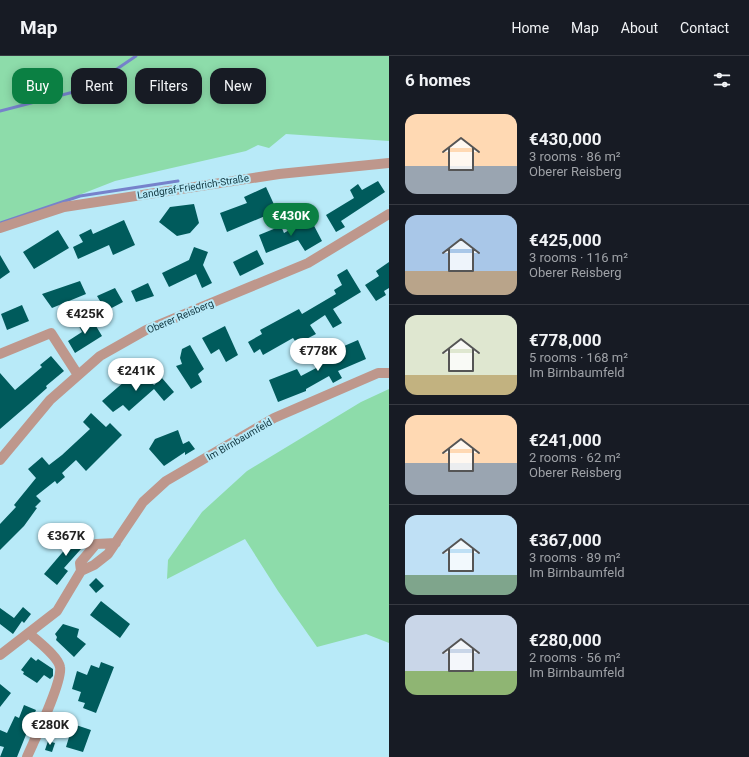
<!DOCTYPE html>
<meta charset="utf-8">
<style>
body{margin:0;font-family:Roboto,sans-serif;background:#242831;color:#f1f3f6;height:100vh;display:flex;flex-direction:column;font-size:15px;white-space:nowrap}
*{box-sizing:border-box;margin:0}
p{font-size:13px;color:#9ea1a6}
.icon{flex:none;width:22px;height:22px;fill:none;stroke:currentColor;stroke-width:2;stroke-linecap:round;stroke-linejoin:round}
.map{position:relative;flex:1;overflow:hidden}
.drawer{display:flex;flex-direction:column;background:#171b24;width:360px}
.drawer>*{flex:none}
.guide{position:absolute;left:12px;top:12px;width:317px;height:36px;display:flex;gap:8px}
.price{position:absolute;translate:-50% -34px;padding:0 9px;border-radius:14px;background:#fff;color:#222;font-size:13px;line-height:26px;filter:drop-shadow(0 1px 2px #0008)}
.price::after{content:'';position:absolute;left:50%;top:24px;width:12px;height:9px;margin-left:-6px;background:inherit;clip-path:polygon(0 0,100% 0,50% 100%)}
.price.current{background:#0b8043;color:#fff}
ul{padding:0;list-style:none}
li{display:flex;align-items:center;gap:12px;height:100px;padding:0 16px}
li+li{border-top:1px solid #363941}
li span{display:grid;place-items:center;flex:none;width:112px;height:80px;border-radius:12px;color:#555}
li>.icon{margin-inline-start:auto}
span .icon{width:48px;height:48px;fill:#fffc;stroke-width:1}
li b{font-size:17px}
h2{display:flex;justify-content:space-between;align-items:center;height:48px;padding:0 16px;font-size:17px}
.chip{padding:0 14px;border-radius:12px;background:#171b24;box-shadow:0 2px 10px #0003;font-size:14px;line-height:36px}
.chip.current{background:#0b8043;color:#fff}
header{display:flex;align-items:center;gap:24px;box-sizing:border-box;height:56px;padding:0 20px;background:#171b24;border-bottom:1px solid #363941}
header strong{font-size:19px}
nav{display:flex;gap:22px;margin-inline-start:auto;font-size:14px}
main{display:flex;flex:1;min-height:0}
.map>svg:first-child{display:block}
</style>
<header>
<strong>Map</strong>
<nav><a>Home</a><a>Map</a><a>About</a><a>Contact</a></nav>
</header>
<main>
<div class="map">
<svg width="389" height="701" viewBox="0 0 389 701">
<rect width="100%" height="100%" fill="#b8eaf8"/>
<path fill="#8ddcaa" d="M 0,0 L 389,0 L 389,85 L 286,78 L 269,92 L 258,89 L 246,95 L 115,125 L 0,170 Z
M 389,333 L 389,587 L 366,578 L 317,591 L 278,535 L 245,483 L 167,523 L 168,504 L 202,456 L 247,415 L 361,346 Z"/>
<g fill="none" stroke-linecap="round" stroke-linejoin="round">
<path stroke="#7682cb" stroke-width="3" d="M 0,55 L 89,32 L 136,0
M 0,167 L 80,140 L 178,125"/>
</g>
<path fill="#005b5c" d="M 378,125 L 385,136 L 341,165 L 345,171 L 336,176 L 326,159 L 354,142 L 350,134 L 358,128 L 362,134 Z
M 266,131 L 277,155 L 227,176 L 220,157 L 247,147 L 244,141 Z
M 194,148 L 199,167 L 190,177 L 177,180 L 159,166 L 170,151 Z
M 310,162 L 322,185 L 305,195 L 298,184 L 266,197 L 259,179 L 281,170 L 284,177 Z
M 124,164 L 135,189 L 113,199 L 109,189 L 78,203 L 73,191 L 83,186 L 79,179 L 91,173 L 93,178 Z
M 58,174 L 69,192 L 34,213 L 23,196 Z
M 194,191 L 208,196 L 203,209 L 212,227 L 202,232 L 196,218 L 169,231 L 162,217 L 189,204 Z
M 257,194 L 264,208 L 240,220 L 233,206 Z
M 0,199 L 10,216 L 0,223 Z
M 389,206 L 389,232 L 384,235 L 386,239 L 376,245 L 365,229 L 379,220 L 376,215 Z
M 347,213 L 361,236 L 333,253 L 342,267 L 333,272 L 325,259 L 310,269 L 316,278 L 297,288 L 293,282 L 263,299 L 260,293 L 254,297 L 248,286 L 262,278 L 260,274 L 299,253 L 302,258 L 336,238 L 334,234 L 342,229 L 337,219 Z
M 80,225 L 86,238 L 52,252 L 42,238 Z
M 148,227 L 154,240 L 136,246 L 131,235 Z
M 115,232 L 123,246 L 106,255 L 97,240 Z
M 22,249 L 29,265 L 7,274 L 1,258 Z
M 90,260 L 102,280 L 75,297 L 68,285 L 82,276 L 78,268 Z
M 225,270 L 238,299 L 226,306 L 219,293 L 211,298 L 202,282 Z
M 358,284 L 366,303 L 338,315 L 342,322 L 333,327 L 329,320 L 306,333 L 306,335 L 278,346 L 269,324 L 297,313 L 301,320 L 318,311 L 314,303 Z
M 190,289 L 204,313 L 198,318 L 202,326 L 191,333 L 176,310 L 182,308 L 180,302 L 182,293 Z
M 51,300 L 64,315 L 46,330 L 47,332 L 29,348 L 0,373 L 0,317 L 15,334 L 42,311 L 40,309 Z
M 129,317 L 136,324 L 145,318 L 154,329 L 162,322 L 174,336 L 164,345 L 154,333 L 129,355 L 123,349 L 113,356 L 102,345 L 125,325 L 123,322 Z
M 91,357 L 106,371 L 110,367 L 122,379 L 86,415 L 76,404 L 62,417 L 65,421 L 57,428 L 55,425 L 36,440 L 41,445 L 35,451 L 37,452 L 24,470 L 0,494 L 0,468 L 16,451 L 14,449 L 36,422 L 28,413 L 42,401 L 49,409 L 62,399 L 90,373 L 83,366 Z
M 178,374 L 183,388 L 189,385 L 195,393 L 185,399 L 185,396 L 164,410 L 149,393 L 155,383 Z
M 77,473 L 89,484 L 64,512 L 68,515 L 57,529 L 44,518 L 67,491 L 63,488 Z
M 96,522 L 104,530 L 96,537 L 89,529 Z
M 101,545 L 130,568 L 120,582 L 90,559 Z
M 23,551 L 31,558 L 24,567 L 22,565 L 13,578 L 0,568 L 0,552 L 14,562 Z
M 63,568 L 79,573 L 77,581 L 86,588 L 74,601 L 56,584 L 57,581 L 55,578 Z
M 31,601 L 36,605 L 38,603 L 53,613 L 53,620 L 50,623 L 44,619 L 37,627 L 23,618 L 24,616 L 21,614 Z
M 101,606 L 114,611 L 96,657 L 83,652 L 85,647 L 78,645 L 81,636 L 72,633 L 77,615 L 87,619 L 91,609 L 99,612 Z
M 0,628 L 11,637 L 0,651 Z
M 24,649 L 36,654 L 17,701 L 0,701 L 4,691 L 0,690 L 0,674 L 7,677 L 15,660 L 19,662 Z
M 73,668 L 91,674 L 83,696 L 66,691 Z
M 48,685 L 55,687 L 52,696 L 45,694 Z"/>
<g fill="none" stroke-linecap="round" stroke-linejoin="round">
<path stroke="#be978c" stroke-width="10" d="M 0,172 L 64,151 L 279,118 L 389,107
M 0,298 L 51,277 L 78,319
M 0,404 L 50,344 L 100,300 L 146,274 L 308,207 L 389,158
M 81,515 L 80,507 L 96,488 L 116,487
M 0,599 L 57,555 L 81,515 L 94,509 L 108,498 L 143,446 L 166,425 L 274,362 L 378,317 L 389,317
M 27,701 C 34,685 63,625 60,611 C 58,600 37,585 29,577"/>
</g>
<g text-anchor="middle" stroke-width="4" stroke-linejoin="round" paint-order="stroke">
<g font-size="10" fill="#133942" stroke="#b8eaf8">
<text transform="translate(193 130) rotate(-9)" y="4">Landgraf-Friedrich-Straße</text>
<text transform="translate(180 260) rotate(-23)" y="4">Oberer Reisberg</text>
<text transform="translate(239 383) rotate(-30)" y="4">Im Birnbaumfeld</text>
</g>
</g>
</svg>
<b class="price current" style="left:291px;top:181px">€430K</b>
<b class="price" style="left:85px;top:279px">€425K</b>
<b class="price" style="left:318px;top:316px">€778K</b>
<b class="price" style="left:136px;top:336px">€241K</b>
<b class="price" style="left:66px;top:501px">€367K</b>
<b class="price" style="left:50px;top:690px">€280K</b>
<div class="guide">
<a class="chip current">Buy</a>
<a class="chip">Rent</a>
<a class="chip">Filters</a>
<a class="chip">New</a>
</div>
</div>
<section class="drawer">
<h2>6 homes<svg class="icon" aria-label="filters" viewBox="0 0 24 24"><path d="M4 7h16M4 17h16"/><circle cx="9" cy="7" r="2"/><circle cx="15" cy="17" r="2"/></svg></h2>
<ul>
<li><span style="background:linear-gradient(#ffd9b3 65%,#9aa5b1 0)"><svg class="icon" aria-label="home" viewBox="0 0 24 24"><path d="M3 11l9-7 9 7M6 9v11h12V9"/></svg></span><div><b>€430,000</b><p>3 rooms · 86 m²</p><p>Oberer Reisberg</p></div></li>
<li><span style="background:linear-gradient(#a9c7e8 70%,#b9a48a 0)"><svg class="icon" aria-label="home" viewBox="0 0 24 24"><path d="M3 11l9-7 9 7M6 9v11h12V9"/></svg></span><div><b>€425,000</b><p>3 rooms · 116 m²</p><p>Oberer Reisberg</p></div></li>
<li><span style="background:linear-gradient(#dfe7d0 75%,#c2b280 0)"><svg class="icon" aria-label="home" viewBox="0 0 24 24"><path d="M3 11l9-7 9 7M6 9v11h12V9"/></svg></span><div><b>€778,000</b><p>5 rooms · 168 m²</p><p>Im Birnbaumfeld</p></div></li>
<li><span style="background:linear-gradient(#ffd9b3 60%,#9aa5b1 0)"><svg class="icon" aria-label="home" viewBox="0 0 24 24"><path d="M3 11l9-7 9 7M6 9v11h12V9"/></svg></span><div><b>€241,000</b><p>2 rooms · 62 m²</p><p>Oberer Reisberg</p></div></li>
<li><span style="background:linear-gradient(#bfe0f5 75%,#7fa58c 0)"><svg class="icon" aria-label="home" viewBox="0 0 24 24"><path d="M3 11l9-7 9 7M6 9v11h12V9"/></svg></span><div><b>€367,000</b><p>3 rooms · 89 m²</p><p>Im Birnbaumfeld</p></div></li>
<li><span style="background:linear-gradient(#c9d6e8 70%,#8fb573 0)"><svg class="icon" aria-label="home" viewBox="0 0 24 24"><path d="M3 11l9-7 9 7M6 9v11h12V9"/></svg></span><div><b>€280,000</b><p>2 rooms · 56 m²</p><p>Im Birnbaumfeld</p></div></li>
</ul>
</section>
</main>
